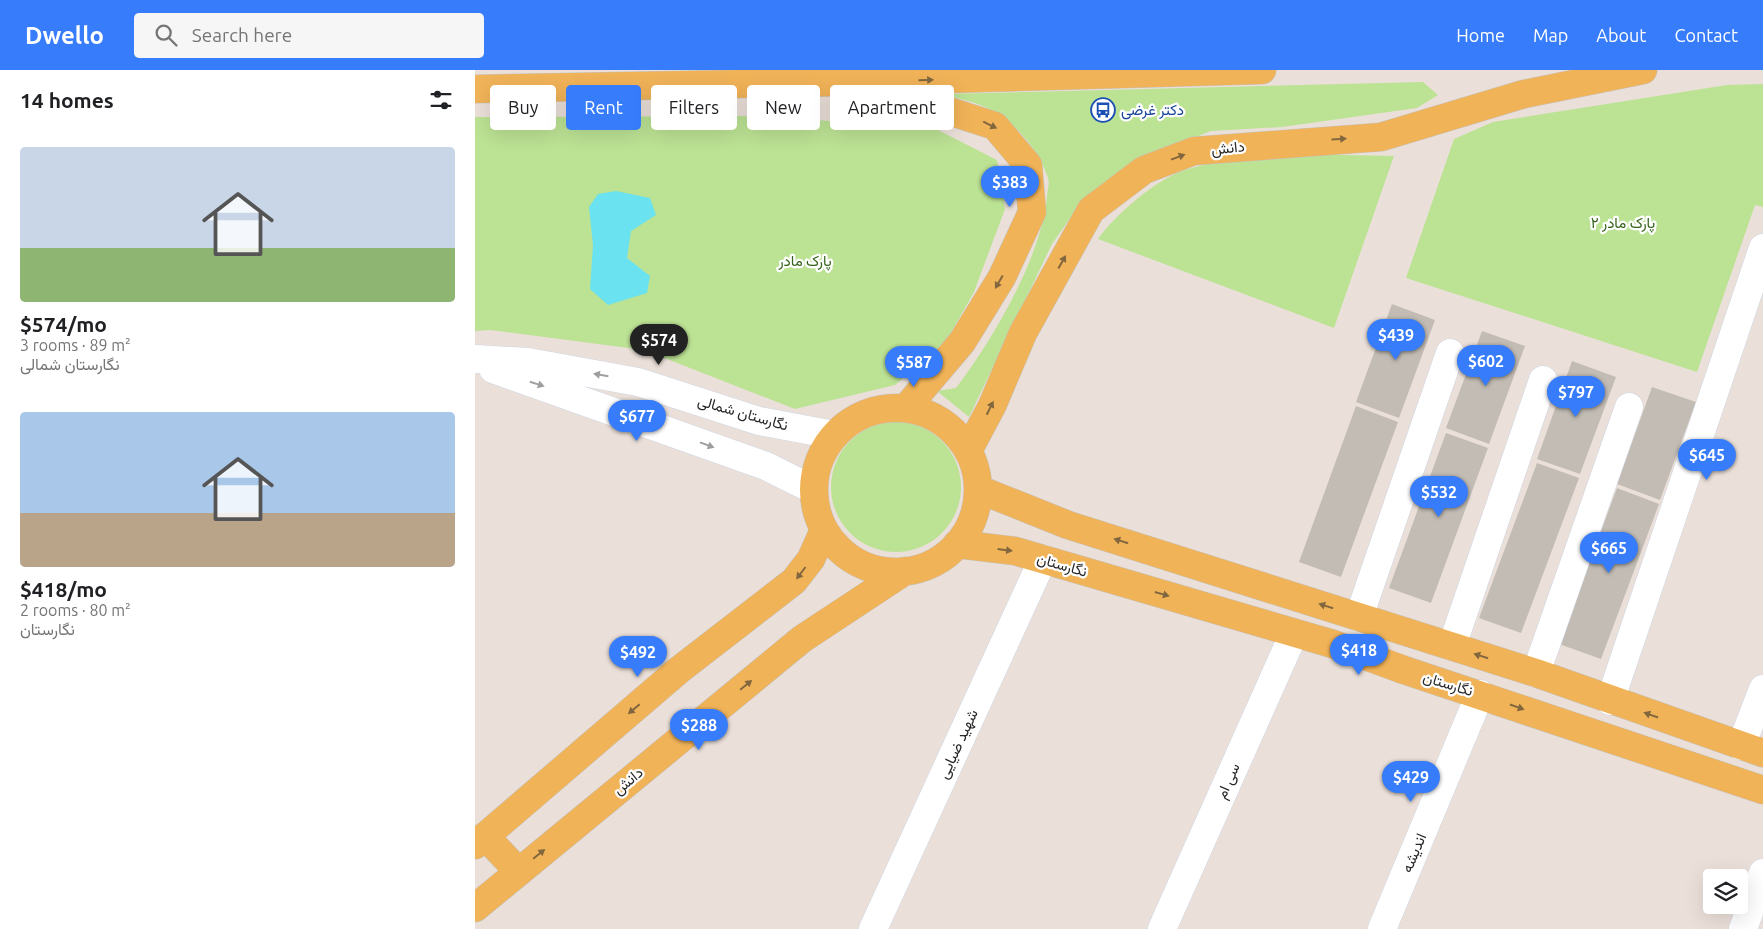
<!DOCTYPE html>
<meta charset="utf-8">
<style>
body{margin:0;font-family:Ubuntu,Vazirmatn,sans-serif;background:#f6f6f6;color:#202124;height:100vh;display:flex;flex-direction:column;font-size:19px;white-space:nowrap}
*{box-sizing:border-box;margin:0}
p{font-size:16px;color:#757577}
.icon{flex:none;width:28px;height:28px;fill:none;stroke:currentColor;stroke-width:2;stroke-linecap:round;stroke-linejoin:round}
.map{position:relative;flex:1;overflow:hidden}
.details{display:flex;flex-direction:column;background:#fff;width:475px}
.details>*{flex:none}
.hud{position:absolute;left:15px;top:15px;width:475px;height:45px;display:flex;gap:10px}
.controls{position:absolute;left:1228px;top:799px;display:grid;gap:10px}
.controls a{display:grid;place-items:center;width:45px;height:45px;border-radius:5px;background:#fff;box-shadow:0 5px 20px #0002;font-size:25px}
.price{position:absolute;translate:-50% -42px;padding:0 11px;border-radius:18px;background:#367cfb;color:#fff;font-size:16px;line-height:32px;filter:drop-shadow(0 1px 2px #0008)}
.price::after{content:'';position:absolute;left:50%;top:30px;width:15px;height:11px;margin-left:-8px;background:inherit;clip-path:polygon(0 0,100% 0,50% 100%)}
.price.active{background:#222;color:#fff}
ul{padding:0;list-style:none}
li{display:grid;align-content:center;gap:10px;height:265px;padding:0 20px}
li span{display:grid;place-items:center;height:155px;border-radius:5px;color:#555}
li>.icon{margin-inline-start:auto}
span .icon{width:90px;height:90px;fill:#fffc;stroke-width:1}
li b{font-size:21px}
h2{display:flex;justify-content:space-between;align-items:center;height:60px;padding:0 20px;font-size:21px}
.chip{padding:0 18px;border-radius:5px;background:#fff;box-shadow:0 5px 20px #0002;font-size:18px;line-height:45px}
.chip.active{background:#367cfb;color:#fff}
header{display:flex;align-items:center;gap:30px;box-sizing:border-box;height:70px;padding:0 25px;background:#367cfb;color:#fff}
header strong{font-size:24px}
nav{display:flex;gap:28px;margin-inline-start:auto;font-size:18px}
.search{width:350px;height:45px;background:#f6f6f6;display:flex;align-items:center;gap:12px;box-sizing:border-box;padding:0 18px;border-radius:5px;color:#757577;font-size:19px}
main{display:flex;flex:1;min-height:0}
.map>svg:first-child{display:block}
</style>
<header>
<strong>Dwello</strong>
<div class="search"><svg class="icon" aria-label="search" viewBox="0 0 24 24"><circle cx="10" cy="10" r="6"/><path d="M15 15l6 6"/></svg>Search here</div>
<nav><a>Home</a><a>Map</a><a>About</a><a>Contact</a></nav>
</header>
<main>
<section class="details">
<h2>14 homes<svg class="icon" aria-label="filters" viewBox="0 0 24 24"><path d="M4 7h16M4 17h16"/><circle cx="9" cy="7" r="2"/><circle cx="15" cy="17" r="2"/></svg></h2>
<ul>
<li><span style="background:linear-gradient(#c9d6e8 65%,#8fb573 0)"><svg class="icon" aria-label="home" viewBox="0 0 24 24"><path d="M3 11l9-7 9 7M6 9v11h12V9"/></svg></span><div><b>$574/mo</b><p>3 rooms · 89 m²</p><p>نگارستان شمالی</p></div></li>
<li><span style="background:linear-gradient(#a9c7e8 65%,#b9a48a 0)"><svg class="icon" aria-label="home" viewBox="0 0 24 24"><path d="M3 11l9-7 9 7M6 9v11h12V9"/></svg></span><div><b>$418/mo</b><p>2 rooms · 80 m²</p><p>نگارستان</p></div></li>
</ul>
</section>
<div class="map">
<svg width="1288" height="859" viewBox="0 0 1288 859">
<rect width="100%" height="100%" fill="#ebe0d9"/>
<path fill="#bce294" d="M 948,12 L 963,25 L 942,38 L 807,57 L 736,61 L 672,86 L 605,134 L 577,174 L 494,347 L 462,321 L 481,318 C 518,269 566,188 572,127 C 572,121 575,113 573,108 C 563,77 535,46 505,35 C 493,30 480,28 468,24 Z
M 1288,14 L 1288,137 L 1280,135 L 1222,302 L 931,208 L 979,69 L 1018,52 L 1252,15 Z
M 288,46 L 461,59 L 522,90 L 530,139 L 499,222 L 470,273 L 420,315 L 320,339 L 169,280 L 15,260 L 0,261 L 0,47 Z
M 824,84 L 919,86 L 859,258 L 623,169 C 640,145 681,109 710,100 C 746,88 787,87 824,84 Z
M356 417a65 65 0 1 1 130 0a65 65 0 1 1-130 0Z"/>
<path fill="#6ae2ef" d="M 141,121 L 175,128 L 181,145 L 156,161 L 152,188 L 175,206 L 172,223 L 133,235 L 115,219 L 118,175 L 114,137 L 123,124 Z"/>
<path fill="#c2bcb5" d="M 917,234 L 960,250 L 924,348 L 881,332 Z
M 1007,261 L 1050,276 L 1014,374 L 971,358 Z
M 1097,291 L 1141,307 L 1105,404 L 1062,389 Z
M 1177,317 L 1221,332 L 1185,430 L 1142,414 Z
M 881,336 L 923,352 L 866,507 L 824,492 Z
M 971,363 L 1013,378 L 956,533 L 914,518 Z
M 1062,393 L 1104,408 L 1046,563 L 1004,548 Z
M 1142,418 L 1184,434 L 1126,589 L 1084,574 Z"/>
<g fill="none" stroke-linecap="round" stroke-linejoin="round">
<g stroke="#ced5e1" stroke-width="29">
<path id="minor" d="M 0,289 L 53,292 L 163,312 L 284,351 L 359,365
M 18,299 L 291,396 L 339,420
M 884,547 L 975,283
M 977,576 L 1068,310
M 1061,603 L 1154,337
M 1135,631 L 1288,178
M 1266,676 L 1288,619
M 398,859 L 568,489
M 687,859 L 819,563
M 907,859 L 1005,624
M 1268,859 L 1288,803"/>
</g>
<g stroke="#c3c3c3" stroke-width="29">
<path id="major" d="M 0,19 L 368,12 L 787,0
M 404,20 L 434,28 L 520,56 L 553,95 L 557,142 L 527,207 L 487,272 L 431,338
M339 420a82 82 0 1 1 164 0a82 82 0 1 1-164 0Z
M 493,381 L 517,336 L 548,263 L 616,140 L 669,100 L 719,81 L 906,67 L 1049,24 L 1168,0
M 503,419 L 593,455 L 1061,603 L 1288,683
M 482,474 L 540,481 L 858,574 L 929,600 L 1288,720
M 10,766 L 43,801
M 0,775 L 204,600 L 319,511 L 336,489 L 349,460
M 0,838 L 327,569 L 430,501"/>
</g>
<use href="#minor" stroke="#fff" stroke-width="28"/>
<use href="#major" stroke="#f1b358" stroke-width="28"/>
</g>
<defs><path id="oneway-solid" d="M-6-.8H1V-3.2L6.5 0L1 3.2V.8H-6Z" transform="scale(1.25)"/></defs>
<g fill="#82673e">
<use href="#oneway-solid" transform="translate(451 10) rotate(-2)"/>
<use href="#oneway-solid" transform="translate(515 55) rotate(26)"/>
<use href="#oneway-solid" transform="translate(864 69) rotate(-4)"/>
<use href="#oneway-solid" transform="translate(703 87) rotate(-20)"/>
<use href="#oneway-solid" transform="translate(587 192) rotate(-61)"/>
<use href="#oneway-solid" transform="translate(524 212) rotate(120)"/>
<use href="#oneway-solid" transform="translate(515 338) rotate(-64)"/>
<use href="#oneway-solid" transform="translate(646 471) rotate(-162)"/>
<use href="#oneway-solid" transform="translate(530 480) rotate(7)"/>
<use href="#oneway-solid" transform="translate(326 503) rotate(127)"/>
<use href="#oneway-solid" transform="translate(687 524) rotate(16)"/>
<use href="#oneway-solid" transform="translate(851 536) rotate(-162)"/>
<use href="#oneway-solid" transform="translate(1006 586) rotate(-162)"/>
<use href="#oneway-solid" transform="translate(271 615) rotate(-39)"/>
<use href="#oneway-solid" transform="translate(1042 637) rotate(19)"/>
<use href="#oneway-solid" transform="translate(159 639) rotate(140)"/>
<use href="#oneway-solid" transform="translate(1176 645) rotate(-161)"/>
<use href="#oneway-solid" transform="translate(64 784) rotate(-39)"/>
</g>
<g fill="#9e9e9e">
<use href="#oneway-solid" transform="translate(126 305) rotate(-170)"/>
<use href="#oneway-solid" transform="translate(62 314) rotate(18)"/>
<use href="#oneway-solid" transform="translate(232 375) rotate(20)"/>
</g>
<defs>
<g id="bus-ring" transform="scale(1.25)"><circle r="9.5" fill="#fff" stroke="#1a4fb4" stroke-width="1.5"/><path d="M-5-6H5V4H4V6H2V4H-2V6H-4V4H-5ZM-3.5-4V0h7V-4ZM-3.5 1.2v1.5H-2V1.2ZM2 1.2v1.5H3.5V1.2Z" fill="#1a4fb4"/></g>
</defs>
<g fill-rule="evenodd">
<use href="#bus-ring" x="628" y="40"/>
</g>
<g text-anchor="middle" stroke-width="4.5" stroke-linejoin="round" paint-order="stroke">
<g font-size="15" fill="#164399" stroke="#fff" text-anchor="start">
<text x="646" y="45">دکتر غرضی</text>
</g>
<g font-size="15" fill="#282828" stroke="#fff">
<text transform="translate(753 78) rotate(-6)" y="5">دانش</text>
<text transform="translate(268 343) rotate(16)" y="5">نگارستان شمالی</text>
<text transform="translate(587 495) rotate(16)" y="5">نگارستان</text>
<text transform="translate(973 614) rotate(17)" y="5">نگارستان</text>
<text transform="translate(483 674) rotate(-65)" y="5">شهید ضیایی</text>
<text transform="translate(153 711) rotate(-39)" y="5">دانش</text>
<text transform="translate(753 711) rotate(-66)" y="5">سی ام</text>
<text transform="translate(939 783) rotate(-67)" y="5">اندیشه</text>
</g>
<g font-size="15" fill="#356419" stroke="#fff">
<text x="1148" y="158">پارک مادر ۲</text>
<text x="330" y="196">پارک مادر</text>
</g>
</g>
</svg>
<div class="controls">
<a><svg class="icon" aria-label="layers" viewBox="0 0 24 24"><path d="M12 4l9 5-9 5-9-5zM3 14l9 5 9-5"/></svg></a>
</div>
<b class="price" style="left:535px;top:138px">$383</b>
<b class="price" style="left:921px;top:291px">$439</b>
<b class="price active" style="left:184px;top:296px">$574</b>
<b class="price" style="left:1011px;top:317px">$602</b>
<b class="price" style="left:439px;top:318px">$587</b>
<b class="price" style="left:1101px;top:348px">$797</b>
<b class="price" style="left:162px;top:372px">$677</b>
<b class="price" style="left:1232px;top:411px">$645</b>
<b class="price" style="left:964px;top:448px">$532</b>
<b class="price" style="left:1134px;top:504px">$665</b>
<b class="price" style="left:884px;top:606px">$418</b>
<b class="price" style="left:163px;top:608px">$492</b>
<b class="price" style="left:224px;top:681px">$288</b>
<b class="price" style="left:936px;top:733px">$429</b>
<div class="hud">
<a class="chip">Buy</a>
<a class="chip active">Rent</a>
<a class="chip">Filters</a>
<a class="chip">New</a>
<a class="chip">Apartment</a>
</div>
</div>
</main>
